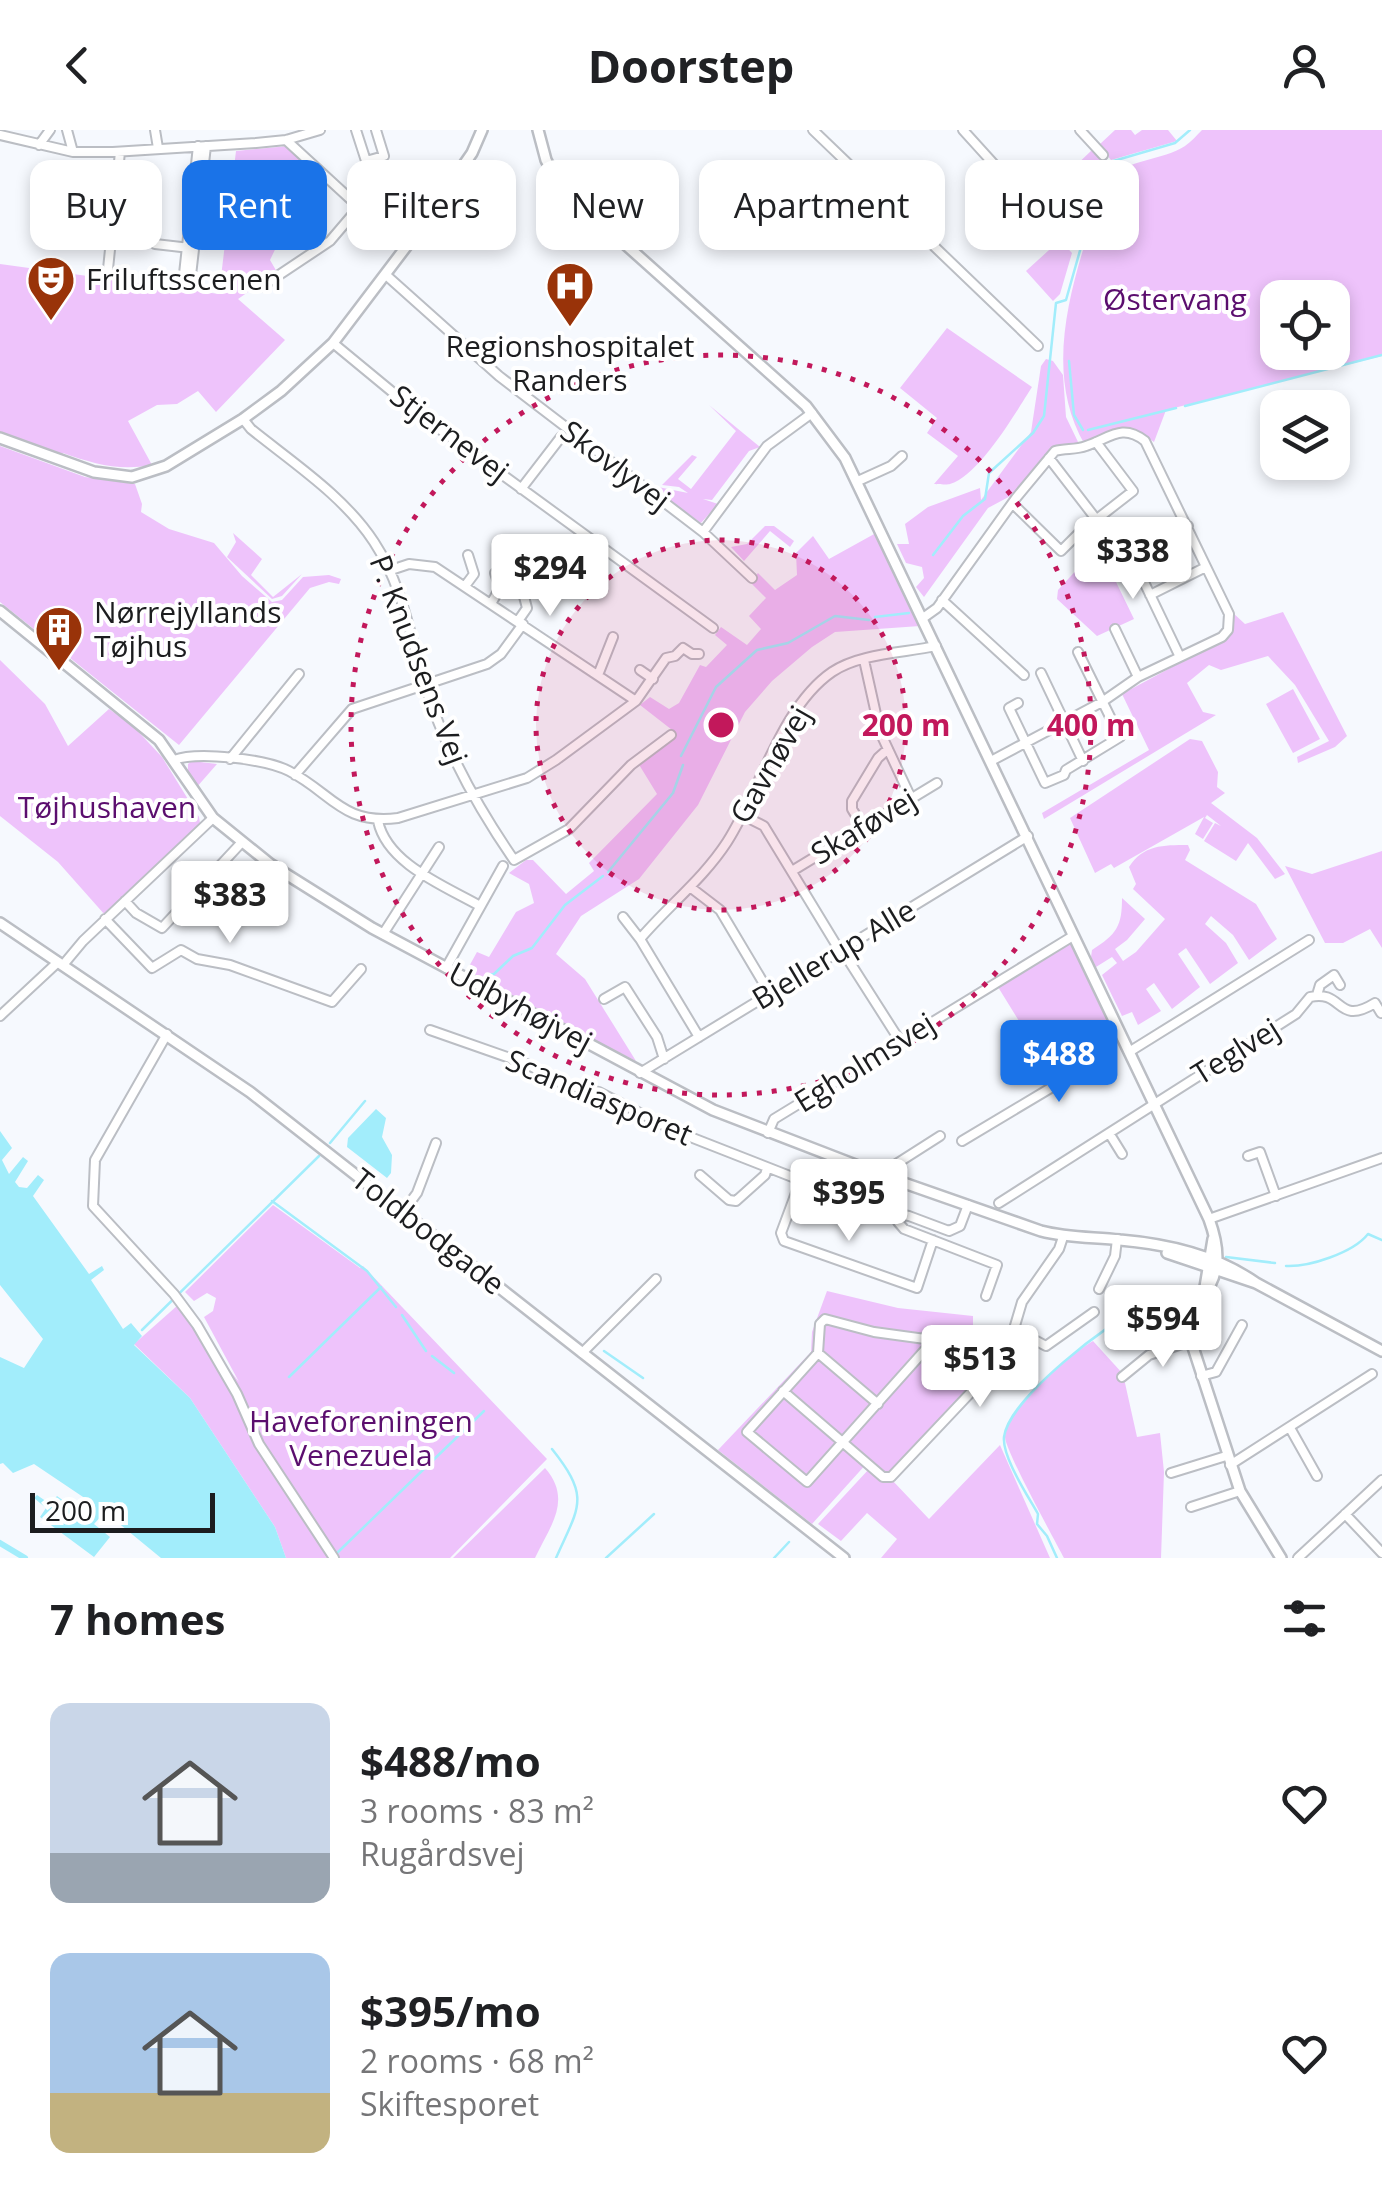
<!DOCTYPE html>
<meta charset="utf-8">
<style>
body{margin:0;font-family:"Open Sans",sans-serif;background:#f6f6f6;color:#202124;height:100vh;display:flex;flex-direction:column;font-size:38px;white-space:nowrap}
*{box-sizing:border-box;margin:0}
p{font-size:32px;color:#757577}
.icon{flex:none;width:55px;height:55px;fill:none;stroke:currentColor;stroke-width:2;stroke-linecap:round;stroke-linejoin:round}
.map{position:relative;height:1428px;overflow:hidden}
.drawer{display:flex;flex-direction:column;background:#fff;flex:1}
.drawer>*{flex:none}
.banner{position:absolute;left:30px;top:30px;width:1322px;height:90px;display:flex;gap:20px}
.fabs{position:absolute;left:1260px;top:150px;display:grid;gap:20px}
.fabs a{display:grid;place-items:center;width:90px;height:90px;border-radius:20px;background:#fff;box-shadow:0 5px 15px #0003;font-size:50px}
.scale{position:absolute;left:30px;bottom:25px;width:185px;box-sizing:border-box;padding-left:10px;border:5px solid #1c1d1f;border-top:0;font-size:28px;line-height:35px;white-space:nowrap;color:#1c1d1f;-webkit-text-stroke:8px #fff;paint-order:stroke}
.price{position:absolute;translate:-50% -85px;padding:0 22px;border-radius:10px;background:#fff;color:#222;font-size:32px;line-height:65px;filter:drop-shadow(0 2px 5px #0008)}
.price::after{content:'';position:absolute;left:50%;top:60px;width:30px;height:22px;margin-left:-15px;background:inherit;clip-path:polygon(0 0,100% 0,50% 100%)}
.price.selected{background:#1a73e8;color:#fff}
ul{padding:0;list-style:none}
li{display:flex;align-items:center;gap:30px;height:250px;padding:0 50px}
li span{display:grid;place-items:center;flex:none;width:280px;height:200px;border-radius:20px;color:#555}
li>.icon{margin-inline-start:auto}
span .icon{width:120px;height:120px;fill:#fffc;stroke-width:1}
li b{font-size:42px}
h2{display:flex;justify-content:space-between;align-items:center;height:120px;padding:0 50px;font-size:42px}
.pill{padding:0 35px;border-radius:20px;background:#fff;box-shadow:0 5px 15px #0003;font-size:35px;line-height:90px}
.pill.selected{background:#1a73e8;color:#fff}
header{display:flex;justify-content:space-between;align-items:center;height:130px;padding:0 50px;background:#fff;font-size:45px;font-weight:700}
.map>svg:first-child{display:block}
</style>
<header><svg class="icon" aria-label="back" viewBox="0 0 24 24"><path d="M15 5l-7 7 7 7"/></svg>Doorstep<svg class="icon" aria-label="person" viewBox="0 0 24 24"><circle cx="12" cy="8" r="4"/><path d="M4 21q1-7 8-7t8 7"/></svg></header>
<div class="map">
<svg width="1382" height="1428" viewBox="0 0 1382 1428">
<rect width="100%" height="100%" fill="#f6f9fe"/>
<path fill="#eec3fb" fill-rule="evenodd" d="M 1115,0 L 1131,0 L 1135,5 L 1142,0 L 1168,0 L 1177,11 L 1111,30 L 1099,15 Z
M 1202,0 L 1382,0 L 1382,226 L 1166,280 L 1154,312 C 1124,291 1115,297 1085,315 C 1047,250 1066,174 1087,107 C 1092,90 1098,64 1109,50 C 1127,28 1163,31 1185,16 C 1191,12 1197,5 1202,0 ZM 1278,168 L 1332,168 L 1332,222 L 1278,222 Z
M 289,16 L 320,46 L 309,69 L 301,66 L 270,130 L 277,142 L 238,169 L 285,210 L 216,282 L 198,261 L 177,274 L 157,275 L 128,291 L 152,335 C 119,341 94,334 63,323 L 61,326 L 0,303 L 0,134 L 219,164 L 236,21 Z
M 1092,20 L 1106,34 L 1089,65 L 1070,41 Z
M 1060,110 L 1072,123 L 1060,164 L 1053,171 L 1026,141 Z
M 947,198 L 1032,257 C 1016,282 979,346 950,354 C 948,355 935,354 934,354 L 958,326 L 927,303 L 937,288 L 900,258 Z
M 1046,229 L 1053,231 L 1063,245 L 1066,287 L 1080,316 L 1055,318 L 1037,334 L 1016,363 L 988,378 L 924,467 L 916,457 L 924,448 L 922,437 L 906,433 L 897,414 L 909,414 L 905,394 L 928,377 L 980,358 L 981,370 L 1031,302 L 1041,236 Z
M 709,275 L 760,317 L 749,321 L 712,370 L 703,369 L 718,374 L 701,393 L 655,360 L 658,357 L 688,363 L 679,357 L 662,355 L 692,325 L 697,327 L 678,349 L 691,359 L 736,301 Z
M 0,316 L 85,347 L 135,354 L 142,374 L 141,382 L 169,399 L 214,413 L 242,446 L 272,472 L 282,470 L 303,447 L 329,445 L 341,449 L 339,454 L 329,452 L 310,458 L 179,615 L 0,472 Z
M 765,396 L 774,396 L 794,411 L 790,417 L 770,401 L 744,431 L 731,417 L 747,414 Z
M 233,403 L 262,429 L 251,445 L 273,467 L 302,444 L 282,466 L 272,469 L 227,427 L 236,412 Z
M 876,403 L 920,496 L 835,502 L 812,517 L 772,551 L 745,582 L 698,675 L 639,749 L 581,786 L 556,824 L 585,849 L 636,931 L 560,893 L 467,840 L 477,822 L 489,827 L 516,782 L 534,773 L 529,754 L 509,743 L 526,730 L 533,730 L 566,764 L 594,741 L 589,733 L 657,664 L 638,633 L 676,603 L 640,575 L 650,567 L 669,579 L 679,573 L 700,535 L 706,537 L 727,515 L 715,505 L 721,497 L 747,515 L 761,499 L 749,486 L 766,468 L 750,452 L 758,443 L 775,460 L 797,445 L 796,423 L 813,406 L 829,429 Z
M 1101,421 L 1134,489 L 1097,506 L 1057,469 L 1058,460 L 1093,422 Z
M 1232,482 L 1245,494 L 1283,482 L 1347,606 L 1335,617 L 1298,633 L 1297,627 L 1329,611 L 1295,555 L 1268,526 L 1221,540 L 1209,535 L 1187,553 L 1203,582 L 1216,585 L 1044,689 L 1042,683 L 1149,620 L 1122,564 L 1224,509 L 1234,492 Z
M 0,530 L 45,574 L 68,616 L 109,579 L 133,596 L 162,627 L 199,687 L 200,693 L 105,785 L 58,732 L 0,686 Z
M 1293,559 L 1320,609 L 1293,623 L 1266,574 Z
M 1190,609 L 1202,611 L 1218,642 L 1217,657 L 1225,663 L 1211,673 L 1257,708 L 1285,744 L 1275,749 L 1248,713 L 1236,731 L 1204,711 L 1215,693 L 1221,696 L 1207,685 L 1205,688 L 1213,693 L 1203,709 L 1195,704 L 1204,687 L 1114,738 L 1111,734 L 1095,743 L 1070,688 Z
M 192,631 L 217,634 L 196,658 L 188,644 L 188,634 Z
M 1188,715 L 1190,720 L 1185,730 L 1256,774 L 1277,809 L 1249,830 L 1233,805 L 1211,786 L 1205,794 L 1226,813 L 1238,833 L 1210,854 L 1186,818 L 1178,824 L 1200,857 L 1172,879 L 1154,853 L 1146,859 L 1161,881 L 1138,895 L 1132,882 L 1122,886 L 1102,845 L 1117,833 L 1112,827 L 1096,837 L 1091,827 L 1092,820 C 1117,804 1122,796 1122,768 L 1145,789 L 1127,810 L 1115,819 L 1123,831 L 1136,822 L 1165,789 L 1133,759 L 1136,754 L 1129,737 C 1143,715 1163,715 1188,715 Z
M 1382,721 L 1382,818 L 1370,799 L 1343,813 L 1325,813 L 1285,736 L 1312,744 Z
M 1070,813 L 1108,893 L 1029,942 L 1006,900 L 1019,891 L 998,857 Z
M 273,1075 L 360,1138 L 363,1136 L 547,1329 L 450,1428 L 286,1428 L 275,1397 L 190,1268 L 134,1214 L 178,1175 L 239,1252 L 204,1187 L 213,1181 L 216,1168 L 207,1163 L 194,1171 L 185,1162 Z
M 827,1161 L 898,1178 L 973,1186 L 973,1218 L 992,1235 L 892,1350 L 929,1389 L 1000,1315 L 1050,1428 L 881,1428 L 897,1409 L 867,1383 L 841,1411 L 818,1394 L 869,1339 L 884,1351 L 891,1350 L 868,1332 L 812,1394 L 718,1320 L 811,1222 L 812,1202 Z
M 1093,1211 L 1123,1244 L 1137,1307 L 1160,1303 L 1164,1342 L 1161,1428 L 1064,1428 C 1054,1409 1005,1320 1005,1307 C 1006,1276 1068,1226 1093,1211 Z
M 545,1338 C 573,1370 550,1396 535,1428 L 453,1428 Z"/>
<path fill="#a2edfb" d="M 376,979 L 386,988 L 382,1007 L 392,1025 L 391,1043 L 387,1048 L 347,1017 L 348,1008 Z
M 0,1001 L 12,1018 L 2,1030 L 9,1044 L 23,1027 L 28,1031 L 15,1052 L 19,1057 L 27,1058 L 38,1045 L 44,1050 L 33,1066 L 89,1144 L 102,1136 L 104,1140 L 91,1150 L 123,1199 L 131,1193 L 142,1206 L 134,1215 L 190,1268 L 275,1397 L 286,1428 L 161,1428 L 105,1382 L 94,1394 L 110,1407 L 94,1427 L 40,1387 L 46,1378 L 34,1368 L 37,1365 L 50,1374 L 57,1366 L 86,1387 L 95,1375 L 34,1334 L 13,1343 L 3,1333 L 0,1334 L 0,1227 L 24,1238 L 43,1209 L 0,1155 Z"/>
<g fill="none" stroke-linecap="round" stroke-linejoin="round">
<path stroke="#a2edfb" stroke-width="2.5" d="M 1069,231 L 1074,285 L 1083,300
M 1185,276 L 1382,225
M 1088,300 L 1176,278
M 933,425 L 963,386 L 985,369 L 989,343 L 1033,303 L 1044,286 L 1056,173 L 1066,170 L 1098,57 L 1105,46 L 1103,41 L 1110,32 L 1175,13 L 1190,0
M 875,487 L 909,483
M 681,626 L 716,557 L 757,520 L 788,513 L 835,486 L 869,490
M 608,742 L 673,663 L 683,635
M 486,845 L 494,844 L 513,826 L 532,818 L 565,775 L 603,746
M 330,1013 L 365,971
M 272,1071 L 367,1141 L 396,1177
M 1226,1127 L 1275,1133
M 1286,1136 C 1309,1137 1353,1123 1368,1104 L 1382,1110
M 402,1185 L 426,1221
M 142,1200 L 319,1026
M 604,1221 L 643,1248
M 432,1226 L 454,1243
M 289,1247 L 381,1157
M 552,1319 C 591,1368 579,1376 556,1428
M 337,1423 L 484,1281
M 606,1428 L 654,1384
M 774,1428 L 789,1412
M 1057,1428 L 1047,1406 L 1037,1394 L 1038,1384 C 1028,1366 1002,1327 1004,1307 C 1009,1268 1110,1191 1145,1175 C 1158,1170 1170,1176 1182,1169"/>
<path stroke="#a2edfb" stroke-width="6" d="M 0,1413 L 25,1428"/>
<g stroke="#bbbec4" stroke-width="12">
<path id="minor" d="M 67,0 L 73,22
M 155,0 L 158,18
M 356,0 L 366,31 L 384,26 L 376,0
M 813,0 L 1038,216
M 963,0 L 1050,96
M 1080,0 L 1103,25
M 0,5 L 73,22 L 113,22 L 256,13 L 286,10 L 320,0
M 39,15 L 50,0
M 198,16 L 183,153 L 190,154 L 206,16
M 155,114 L 190,118
M 108,139 L 120,22
M 386,145 L 499,246 L 703,402 L 752,448
M 261,157 L 330,111 L 359,77 L 286,10
M 333,213 L 419,284 L 713,498
M 243,289 L 251,299 C 293,333 344,366 374,412 C 403,456 410,506 425,555 C 445,619 476,675 514,730 L 569,699 L 631,635 L 671,605
M 1049,328 L 1096,389
M 858,351 L 891,336 L 902,326
M 521,359 L 561,307
M 1013,374 L 1061,421 L 1079,403 L 1133,361 L 1096,312
M 1119,400 L 1180,527
M 703,402 L 767,316 L 812,283
M 1130,423 L 1188,396
M 391,440 L 409,434 L 435,437 L 636,571 L 666,528 L 675,526 L 683,518 L 692,524 L 699,524
M 465,456 L 474,444 L 468,425
M 1150,465 L 1206,437
M 942,470 L 1024,545
M 492,472 L 500,458 L 495,443
M 923,488 L 937,478 L 1016,368 L 1055,321 C 1065,318 1076,320 1086,316 C 1110,308 1122,293 1145,311 L 1229,484 L 1228,500 L 1222,507 L 1138,547 L 1102,572 L 991,631
M 518,491 L 527,478 L 522,459
M 1115,499 L 1138,547
M 864,530 L 880,602 L 911,668
M 640,540 L 653,549
M 1041,543 L 1083,631
M 598,545 L 613,507
M 1018,573 L 1009,578 L 1045,653 L 1064,645 L 1066,640 L 1120,607 L 1078,522
M 230,629 L 299,544
M 174,630 C 198,621 265,629 289,641 C 332,663 342,695 398,688 L 527,648 L 556,630 L 636,571
M 295,645 L 352,579 L 487,534 L 501,524 L 523,494
M 742,685 L 764,696 L 840,821
M 378,691 C 387,734 445,756 480,776
M 863,697 L 852,679 L 852,671 L 878,628 L 888,619
M 792,741 L 937,653
M 690,757 L 720,780 L 770,864
M 125,771 L 136,783 L 162,798 L 242,712
M 235,787 L 270,734
M 623,787 L 640,809
M 105,789 L 152,838 L 181,820 L 197,829 L 230,835 L 332,872 L 361,839
M 383,804 L 439,717
M 842,820 L 900,911
M 63,835 L 83,811 L 213,688
M 446,838 L 503,736
M 1317,865 L 1320,855 L 1334,845 L 1340,855
M 604,869 L 625,857 L 657,907 L 664,929
M 0,886 L 58,832
M 430,900 L 527,934 L 563,954 L 599,962 L 675,1001 L 879,1081 L 909,1086 L 949,1101 L 960,1096 L 968,1075
M 167,904 L 95,1030 L 93,1076 L 174,1164 L 197,1195 L 237,1264 L 259,1314 L 334,1428
M 699,907 L 640,809 C 668,776 703,749 727,712 C 760,661 781,577 832,542 C 860,523 904,523 936,516
M 1129,922 L 1309,810
M 640,943 L 1028,706
M 768,1003 L 774,989 L 1073,806
M 1109,1003 L 1122,1024
M 962,1011 L 1059,953 L 1048,936 L 1116,897
M 1248,1026 L 1260,1022 L 1276,1066
M 700,1045 L 729,1070 L 736,1071 L 765,1045 L 767,1038
M 884,1046 L 893,1036 L 940,1006
M 800,1052 L 781,1103 L 784,1111 L 917,1158 L 933,1110
M 999,1073 L 1296,884 L 1310,867 C 1344,859 1336,897 1375,873 L 1381,883
M 403,1082 L 417,1063 L 436,1013
M 902,1085 L 898,1092 L 904,1099 L 997,1135 L 986,1166
M 1209,1089 L 1382,1028
M 1099,1159 L 1115,1126 L 1117,1109
M 1014,1199 L 1046,1216 L 1094,1182
M 932,1212 L 807,1352 L 747,1302 L 818,1223 L 820,1194 L 825,1189 L 874,1202 L 969,1215
M 582,1223 L 656,1149
M 818,1223 L 878,1274
M 1201,1246 L 1216,1242 L 1242,1195
M 1122,1247 L 1149,1225 L 1191,1211
M 783,1261 L 883,1347 L 891,1347 L 992,1240 L 1014,1199 L 1022,1172 L 1059,1119 L 1063,1107
M 1290,1298 L 1317,1346
M 1230,1335 L 1372,1244
M 1171,1343 L 1226,1326
M 1191,1377 L 1240,1361
M 1345,1384 L 1382,1423
M 1298,1428 L 1382,1350"/>
</g>
<g stroke="#bbbec4" stroke-width="14">
<path id="tertiary" d="M 538,0 L 546,30 L 559,55 L 806,276 L 845,328 L 1209,1089 C 1221,1122 1221,1145 1198,1174
M 0,308 L 94,342 L 132,347 L 166,336 L 243,289 L 281,261 L 333,213 L 415,105 L 472,23 L 482,0
M 0,481 L 159,610 L 213,688 L 270,734 L 372,798 L 713,980 L 884,1046 L 1041,1101 C 1068,1108 1094,1107 1120,1110 C 1167,1114 1218,1126 1256,1153
M 0,793 L 250,962 L 844,1428
M 1167,1123 L 1256,1153 L 1382,1221
M 1205,1157 L 1213,1109
M 1199,1172 L 1191,1195 L 1191,1211 L 1240,1361 L 1281,1428"/>
</g>
<use href="#minor" stroke="#fff" stroke-width="8"/>
<use href="#tertiary" stroke="#fff" stroke-width="9"/>
</g>
<circle cx="721" cy="595" r="185" fill="#c2185b" fill-opacity=".12"/>
<g fill="none" stroke="#c2185b" stroke-width="5" stroke-dasharray="5 10">
<circle cx="721" cy="595" r="185"/>
<circle cx="721" cy="595" r="370"/>
</g>
<defs>
<g id="theatre-pin" transform="scale(2.5)"><path d="M0 17L-7.5 6A9.5 9.5 0 1 1 7.5 6Z" fill="#993309" stroke="#fff"/><path d="M-5-5.5Q0-4 5-5.5V0Q5 5 0 6Q-5 5-5 0ZM-3.3-2.5H-1v1.5H-3.3ZM1-2.5H3.3v1.5H1ZM-2.8 1Q0 5.5 2.8 1Z" fill="#fff"/></g>
<g id="hospital-pin" transform="scale(2.5)"><path d="M0 17L-7.5 6A9.5 9.5 0 1 1 7.5 6Z" fill="#993309" stroke="#fff"/><path d="M-5-5h3v3.5h4V-5h3V5h-3V1.5h-4V5h-3Z" fill="#fff"/></g>
<g id="building-pin" transform="scale(2.5)"><path d="M0 17L-7.5 6A9.5 9.5 0 1 1 7.5 6Z" fill="#993309" stroke="#fff"/><path d="M-4-6H4V6H1V3H-1V6H-4ZM-2.5-4.3h1.7v1.8h-1.7ZM.8-4.3h1.7v1.8H.8ZM-2.5-1h1.7V.8h-1.7ZM.8-1h1.7V.8H.8Z" fill="#fff"/></g>
</defs>
<g fill-rule="evenodd">
<use href="#theatre-pin" x="51" y="150"/>
<use href="#hospital-pin" x="570" y="156"/>
<use href="#building-pin" x="59" y="500"/>
</g>
<g text-anchor="middle" stroke-width="8" stroke-linejoin="round" paint-order="stroke">
<g font-size="30" fill="#1c1d1f" stroke="#fff" text-anchor="start">
<text x="86" y="160">Friluftsscenen</text>
<text x="570" y="227" text-anchor="middle">Regionshospitalet<tspan x="570" dy="34">Randers</tspan></text>
<text x="94" y="493">Nørrejyllands<tspan x="94" dy="34">Tøjhus</tspan></text>
</g>
<g font-size="30" fill="#5b0e6e" stroke="#fff">
<text x="1175" y="180">Østervang</text>
<text x="107" y="688">Tøjhushaven</text>
<text x="361" y="1302">Haveforeningen<tspan x="361" dy="34">Venezuela</tspan></text>
</g>
<g font-size="30" fill="#1c1d1f" stroke="#fff">
<text transform="translate(449 304) rotate(37)" y="10">Stjernevej</text>
<text transform="translate(615 336) rotate(37)" y="10">Skovlyvej</text>
<text transform="translate(418 530) rotate(69)" y="10">P. Knudsens Vej</text>
<text transform="translate(771 635) rotate(-60)" y="10">Gavnøvej</text>
<text transform="translate(864 697) rotate(-31)" y="10">Skaføvej</text>
<text transform="translate(834 825) rotate(-31)" y="10">Bjellerup Alle</text>
<text transform="translate(520 878) rotate(28)" y="10">Udbyhøjvej</text>
<text transform="translate(1236 922) rotate(-32)" y="10">Teglvej</text>
<text transform="translate(865 933) rotate(-32)" y="10">Egholmsvej</text>
<text transform="translate(599 968) rotate(23)" y="10">Scandiasporet</text>
<text transform="translate(428 1102) rotate(38)" y="10">Toldbodgade</text>
</g>
</g>
<circle cx="721" cy="595" r="15" fill="#c2185b" stroke="#fff" stroke-width="5"/>
<g font-size="30" text-anchor="middle" font-weight="bold" fill="#c2185b" stroke="#fff" stroke-width="8" stroke-linejoin="round" paint-order="stroke">
<text x="906" y="606">200 m</text>
<text x="1091" y="606">400 m</text>
</g>
</svg>
<div class="fabs">
<a><svg class="icon" aria-label="locate" viewBox="0 0 24 24"><circle cx="12" cy="12" r="6"/><path d="M12 2v4M12 18v4M2 12h4M18 12h4"/></svg></a>
<a><svg class="icon" aria-label="layers" viewBox="0 0 24 24"><path d="M12 4l9 5-9 5-9-5zM3 14l9 5 9-5"/></svg></a>
</div>
<div class="scale">200 m</div>
<b class="price" style="left:1133px;top:472px">$338</b>
<b class="price" style="left:550px;top:489px">$294</b>
<b class="price" style="left:230px;top:816px">$383</b>
<b class="price selected" style="left:1059px;top:975px">$488</b>
<b class="price" style="left:849px;top:1114px">$395</b>
<b class="price" style="left:1163px;top:1240px">$594</b>
<b class="price" style="left:980px;top:1280px">$513</b>
<div class="banner">
<a class="pill">Buy</a>
<a class="pill selected">Rent</a>
<a class="pill">Filters</a>
<a class="pill">New</a>
<a class="pill">Apartment</a>
<a class="pill">House</a>
</div>
</div>
<section class="drawer">
<h2>7 homes<svg class="icon" aria-label="filters" viewBox="0 0 24 24"><path d="M4 7h16M4 17h16"/><circle cx="9" cy="7" r="2"/><circle cx="15" cy="17" r="2"/></svg></h2>
<ul>
<li><span style="background:linear-gradient(#c9d6e8 75%,#9aa5b1 0)"><svg class="icon" aria-label="home" viewBox="0 0 24 24"><path d="M3 11l9-7 9 7M6 9v11h12V9"/></svg></span><div><b>$488/mo</b><p>3 rooms · 83 m²</p><p>Rugårdsvej</p></div><svg class="icon" aria-label="heart" viewBox="0 0 24 24"><path d="M12 20l-8-8c-3-5 5-10 8-4 3-6 11-1 8 4z"/></svg></li>
<li><span style="background:linear-gradient(#a9c7e8 70%,#c2b280 0)"><svg class="icon" aria-label="home" viewBox="0 0 24 24"><path d="M3 11l9-7 9 7M6 9v11h12V9"/></svg></span><div><b>$395/mo</b><p>2 rooms · 68 m²</p><p>Skiftesporet</p></div><svg class="icon" aria-label="heart" viewBox="0 0 24 24"><path d="M12 20l-8-8c-3-5 5-10 8-4 3-6 11-1 8 4z"/></svg></li>
</ul>
</section>
